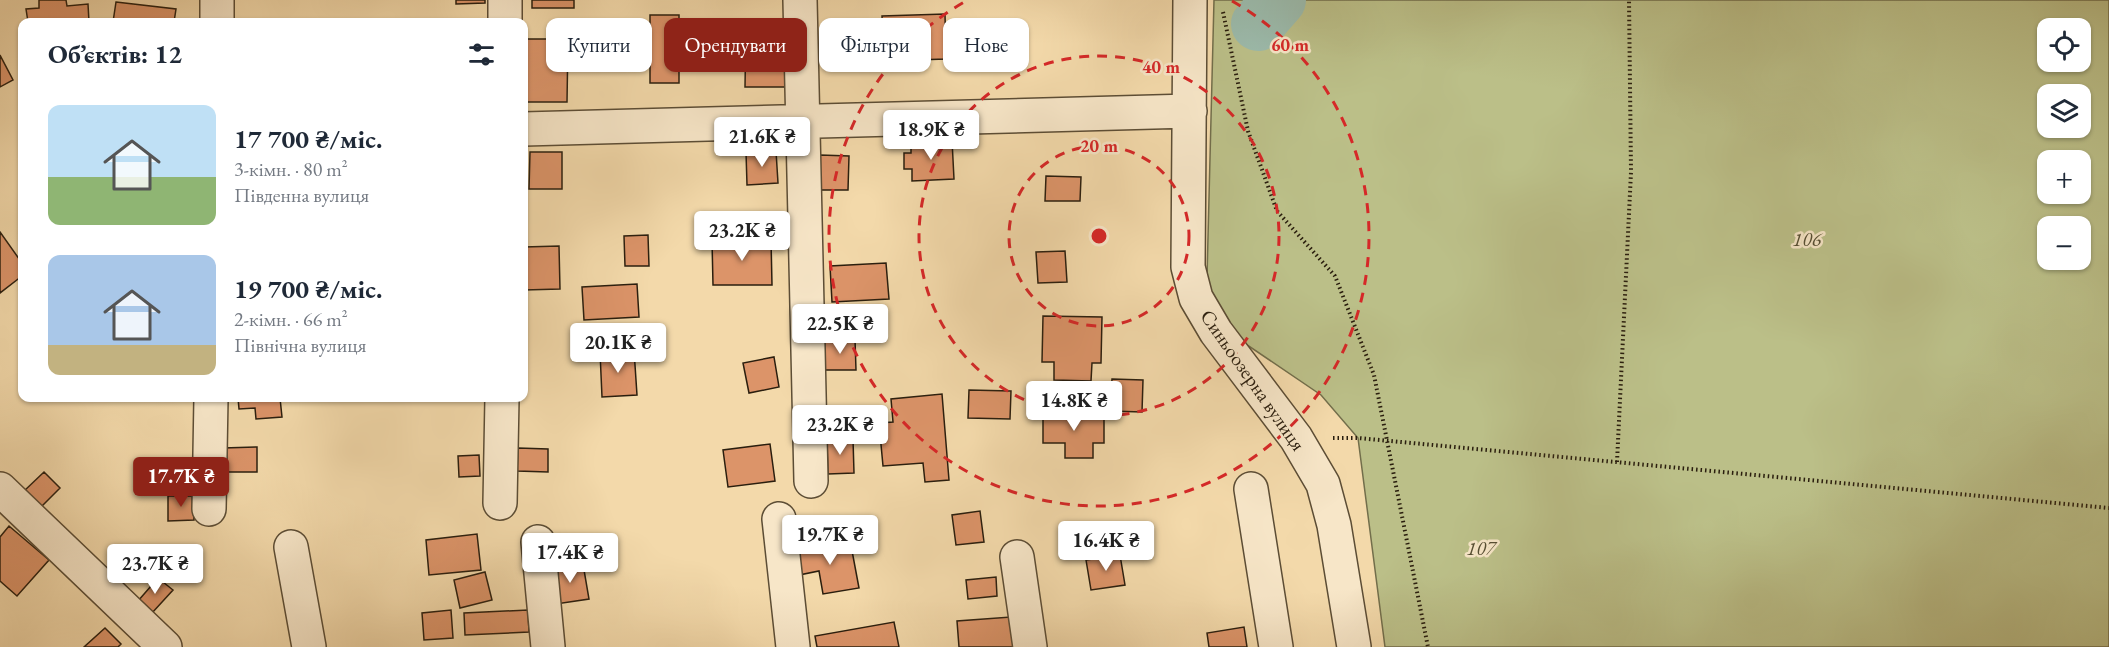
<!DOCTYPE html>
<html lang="uk">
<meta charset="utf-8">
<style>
body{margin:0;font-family:"EB Garamond",serif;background:#f6f6f7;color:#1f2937;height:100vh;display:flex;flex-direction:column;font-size:22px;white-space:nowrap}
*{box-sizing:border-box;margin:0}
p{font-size:20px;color:#747a83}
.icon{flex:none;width:33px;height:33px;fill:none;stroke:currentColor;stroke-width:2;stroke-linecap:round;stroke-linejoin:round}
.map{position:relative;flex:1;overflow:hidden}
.panel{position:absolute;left:18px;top:18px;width:510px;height:384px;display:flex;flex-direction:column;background:#fff;border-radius:12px;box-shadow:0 2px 4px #0004}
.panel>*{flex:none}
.top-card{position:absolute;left:546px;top:18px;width:570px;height:54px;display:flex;gap:12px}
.tools{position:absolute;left:2037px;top:18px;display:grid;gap:12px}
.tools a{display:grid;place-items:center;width:54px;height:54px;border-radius:12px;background:#fff;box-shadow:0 2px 4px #0004;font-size:30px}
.price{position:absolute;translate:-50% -51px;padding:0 14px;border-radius:6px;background:#fff;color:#222;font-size:20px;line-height:39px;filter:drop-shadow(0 2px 3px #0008)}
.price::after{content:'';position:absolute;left:50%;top:36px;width:18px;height:14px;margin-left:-9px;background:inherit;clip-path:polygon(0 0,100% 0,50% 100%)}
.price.selected{background:#8f2418;color:#fff}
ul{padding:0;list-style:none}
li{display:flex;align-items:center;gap:18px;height:150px;padding:0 30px}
li span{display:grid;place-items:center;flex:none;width:168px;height:120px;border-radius:12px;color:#555}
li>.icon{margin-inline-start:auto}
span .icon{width:72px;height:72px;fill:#fffc;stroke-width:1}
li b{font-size:26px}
h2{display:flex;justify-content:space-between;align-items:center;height:72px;padding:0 30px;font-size:26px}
.chip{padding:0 21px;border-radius:12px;background:#fff;box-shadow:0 2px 4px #0004;font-size:21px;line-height:54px}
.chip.selected{background:#8f2418;color:#fff}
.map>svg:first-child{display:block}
</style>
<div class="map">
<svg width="2109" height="647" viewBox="0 0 2109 647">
<rect width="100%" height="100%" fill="#f3d9aa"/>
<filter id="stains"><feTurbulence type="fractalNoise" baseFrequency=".00333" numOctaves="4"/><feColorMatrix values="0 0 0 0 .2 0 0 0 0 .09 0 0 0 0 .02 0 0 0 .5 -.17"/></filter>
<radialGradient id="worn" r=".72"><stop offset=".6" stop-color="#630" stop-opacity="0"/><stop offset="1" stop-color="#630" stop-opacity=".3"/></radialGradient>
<path fill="#bbbf88" stroke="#726e4b" stroke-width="1.5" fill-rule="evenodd" d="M 1214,0 L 2109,0 L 2109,647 L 1385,647 L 1358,438 L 1321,395 L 1206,317 ZM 2048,28 L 2080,28 L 2080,62 L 2048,62 ZM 2048,94 L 2080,94 L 2080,128 L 2048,128 ZM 2048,160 L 2080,160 L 2080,194 L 2048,194 ZM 2048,226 L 2080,226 L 2080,260 L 2048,260 Z"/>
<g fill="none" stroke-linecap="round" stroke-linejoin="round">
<path stroke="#9bbaab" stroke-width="54" d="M 1258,24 L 1279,0"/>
</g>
<path fill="#dc9469" stroke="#2a1e0e" stroke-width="1.5" d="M 39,0 L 66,0 L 67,6 L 88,4 L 89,22 L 28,22 L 26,9 L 39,8 Z
M 456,0 L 485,0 L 485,3 L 456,4 Z
M 532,0 L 574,0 L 574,8 L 532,8 Z
M 116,2 L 176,9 L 174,22 L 113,22 Z
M 945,14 L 946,59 L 884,61 L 882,16 Z
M 650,15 L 679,15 L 679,83 L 650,83 Z
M 746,24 L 788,24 L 788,87 L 745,87 Z
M 821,30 L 853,30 L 853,60 L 821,60 Z
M 1004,33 L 1005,55 L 976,56 L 974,34 Z
M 524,39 L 568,39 L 567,102 L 524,102 Z
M 0,55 L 13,80 L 0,87 Z
M 952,140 L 954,179 L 912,181 L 912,169 L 904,169 L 904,153 L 911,153 L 911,142 Z
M 776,151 L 778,183 L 747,185 L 746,152 Z
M 530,152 L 562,152 L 562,189 L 529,189 Z
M 820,155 L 849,156 L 848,190 L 820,190 Z
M 22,168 L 22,203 L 19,169 Z
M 1046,176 L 1081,177 L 1080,201 L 1045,201 Z
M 0,232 L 22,263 L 22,276 L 0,293 Z
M 648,235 L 649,266 L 625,266 L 624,236 Z
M 771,239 L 772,285 L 713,285 L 712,240 Z
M 559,246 L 560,289 L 524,290 L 524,247 Z
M 1065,251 L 1067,282 L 1038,283 L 1036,252 Z
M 886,263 L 889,299 L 832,302 L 830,266 Z
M 637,284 L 639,317 L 584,320 L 582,287 Z
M 1043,316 L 1102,317 L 1101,363 L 1092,363 L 1091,381 L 1054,380 L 1054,362 L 1042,362 Z
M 855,339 L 856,370 L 824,370 L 824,340 Z
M 634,350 L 637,395 L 602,397 L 600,352 Z
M 774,357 L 779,387 L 749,393 L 743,363 Z
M 1112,379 L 1143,380 L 1142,412 L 1110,411 Z
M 969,390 L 1011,391 L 1010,419 L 968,418 Z
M 942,394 L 949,480 L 925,482 L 923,463 L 883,466 L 879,423 L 893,422 L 891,399 Z
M 238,398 L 280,398 L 282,417 L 256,419 L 255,408 L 239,409 Z
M 1043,413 L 1104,414 L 1104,443 L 1093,443 L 1093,458 L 1065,458 L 1065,443 L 1043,443 Z
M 853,439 L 854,473 L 828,474 L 827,440 Z
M 770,444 L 775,481 L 728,487 L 723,450 Z
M 257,447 L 257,472 L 223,472 L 223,448 Z
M 518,448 L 548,449 L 548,472 L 517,471 Z
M 479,455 L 480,476 L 459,477 L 458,456 Z
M 44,472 L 60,488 L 39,509 L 23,492 Z
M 168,496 L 193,496 L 194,520 L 168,521 Z
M 980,511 L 984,542 L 956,545 L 952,515 Z
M 9,526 L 49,560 L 17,596 L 0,581 L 0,537 Z
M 477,534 L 481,570 L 429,575 L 426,540 Z
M 850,540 L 859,588 L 823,594 L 819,571 L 799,575 L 794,550 Z
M 1120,555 L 1125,585 L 1091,590 L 1086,560 Z
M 583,564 L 589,599 L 556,604 L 551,568 Z
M 485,572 L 492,600 L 460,608 L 454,580 Z
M 996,577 L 997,596 L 968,599 L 966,580 Z
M 158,578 L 173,590 L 152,613 L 138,601 Z
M 451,610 L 453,638 L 424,640 L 422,613 Z
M 528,610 L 529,632 L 465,635 L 464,613 Z
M 1011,617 L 1013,647 L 959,647 L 957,621 Z
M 894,622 L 899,647 L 817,647 L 815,636 Z
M 1244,627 L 1247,647 L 1209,647 L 1207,633 Z
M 105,628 L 121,644 L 118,647 L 84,647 Z"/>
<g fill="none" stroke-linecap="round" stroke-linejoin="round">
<g stroke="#5c4d35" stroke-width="36">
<path id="minor" d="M 800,0 L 811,481
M 1190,0 L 1188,267 L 1196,298 L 1216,332 L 1296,438 L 1323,484 L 1334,525 L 1354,647
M 217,22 L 217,0
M 505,22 L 505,0
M 524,129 L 1190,111
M 0,489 L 165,647
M 1251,489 L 1276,647
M 500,503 L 502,398
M 209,509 L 211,398
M 779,519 L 793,647
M 538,542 L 548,647
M 291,547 L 309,647
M 1017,557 L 1030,647"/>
</g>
<path stroke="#2a1e0e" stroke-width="4" stroke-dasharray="1.5 3" stroke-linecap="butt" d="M 1223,12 L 1248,131 L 1277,211 L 1335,276 L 1374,375 L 1428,647
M 1333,438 L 1358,438 L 2109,508
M 1617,462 L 1631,172 L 1629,0"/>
<use href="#minor" stroke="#f7e6c8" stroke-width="33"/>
</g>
<g fill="none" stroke="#d62828" stroke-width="3" stroke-dasharray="10 8">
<circle cx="1099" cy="236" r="90"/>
<circle cx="1099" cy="236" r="180"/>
<path d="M1232 1A270 270 0 1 1 966 1"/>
</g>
<g text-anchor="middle" stroke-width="5" stroke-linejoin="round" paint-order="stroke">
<g font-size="20" font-style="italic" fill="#564e33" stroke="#f7e6c8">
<text x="1807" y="246">106</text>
<text x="1481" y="555">107</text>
</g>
<g font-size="20" fill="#2a1e0e" stroke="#f7e6c8">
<text transform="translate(1253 380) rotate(55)" y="7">Синьоозерна вулиця</text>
</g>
</g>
<circle cx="1099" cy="236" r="9" fill="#d62828" stroke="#f7e6c8" stroke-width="3"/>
<g font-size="18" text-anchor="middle" font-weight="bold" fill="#d62828" stroke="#f7e6c8" stroke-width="5" stroke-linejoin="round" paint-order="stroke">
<text x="1290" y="51">60 m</text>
<text x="1161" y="73">40 m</text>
<text x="1099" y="152">20 m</text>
</g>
<rect width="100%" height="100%" filter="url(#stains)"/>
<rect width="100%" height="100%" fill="url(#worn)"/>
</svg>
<div class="tools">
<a><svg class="icon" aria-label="locate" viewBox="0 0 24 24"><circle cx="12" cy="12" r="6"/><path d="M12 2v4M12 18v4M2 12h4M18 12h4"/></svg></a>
<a><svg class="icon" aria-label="layers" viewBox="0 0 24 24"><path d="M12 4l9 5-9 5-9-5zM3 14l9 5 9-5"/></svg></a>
<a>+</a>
<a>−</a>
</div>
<b class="price" style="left:931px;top:161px">18.9K ₴</b>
<b class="price" style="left:762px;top:168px">21.6K ₴</b>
<b class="price" style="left:742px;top:262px">23.2K ₴</b>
<b class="price" style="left:840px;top:355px">22.5K ₴</b>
<b class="price" style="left:618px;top:374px">20.1K ₴</b>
<b class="price" style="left:1074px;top:432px">14.8K ₴</b>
<b class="price" style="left:840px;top:456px">23.2K ₴</b>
<b class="price selected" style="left:181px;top:508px">17.7K ₴</b>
<b class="price" style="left:830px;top:566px">19.7K ₴</b>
<b class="price" style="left:1106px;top:572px">16.4K ₴</b>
<b class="price" style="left:570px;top:584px">17.4K ₴</b>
<b class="price" style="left:155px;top:595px">23.7K ₴</b>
<div class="top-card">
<a class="chip">Купити</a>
<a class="chip selected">Орендувати</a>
<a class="chip">Фільтри</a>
<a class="chip">Нове</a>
</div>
<section class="panel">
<h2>Об’єктів: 12<svg class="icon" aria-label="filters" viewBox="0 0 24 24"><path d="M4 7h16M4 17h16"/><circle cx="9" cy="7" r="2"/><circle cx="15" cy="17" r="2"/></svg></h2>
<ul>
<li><span style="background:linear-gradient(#bfe0f5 60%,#8fb573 0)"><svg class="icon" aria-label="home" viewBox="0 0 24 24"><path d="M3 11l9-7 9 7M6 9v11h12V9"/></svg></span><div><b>17 700 ₴/міс.</b><p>3-кімн. · 80 m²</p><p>Південна вулиця</p></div></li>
<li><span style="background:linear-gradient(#a9c7e8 75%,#c2b280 0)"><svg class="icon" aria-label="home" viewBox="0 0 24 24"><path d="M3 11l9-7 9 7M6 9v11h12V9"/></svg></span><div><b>19 700 ₴/міс.</b><p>2-кімн. · 66 m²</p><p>Північна вулиця</p></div></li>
</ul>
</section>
</div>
